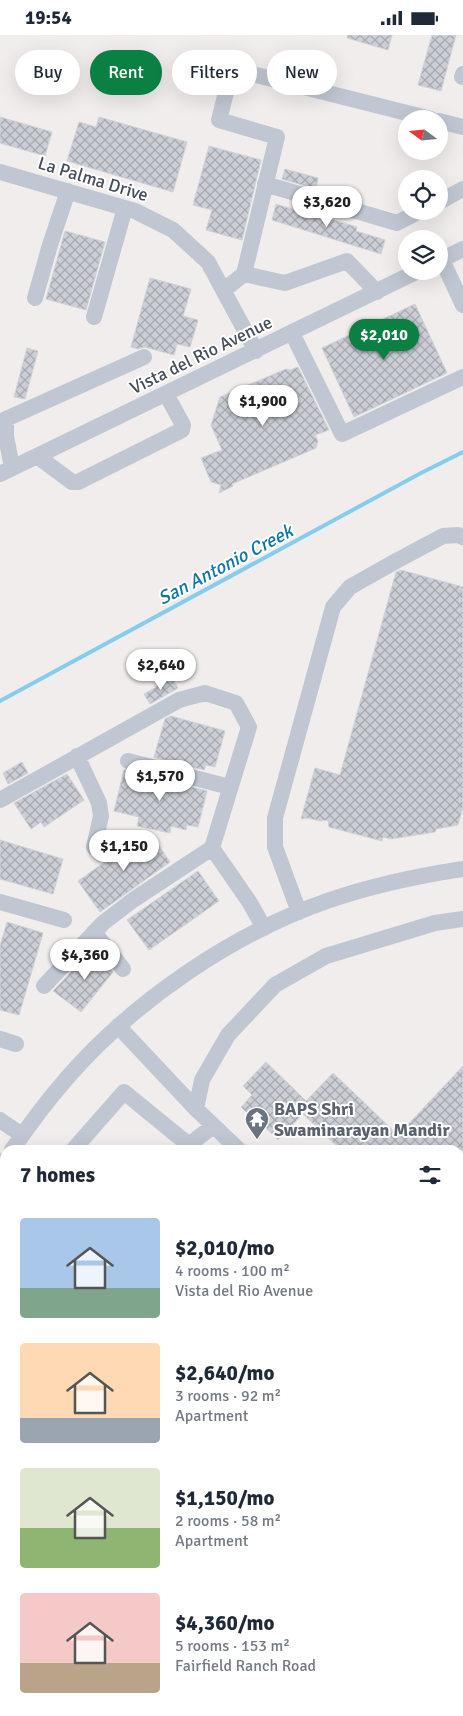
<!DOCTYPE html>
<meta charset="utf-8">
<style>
body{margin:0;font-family:Signika,sans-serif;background:#f6f6f7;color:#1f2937;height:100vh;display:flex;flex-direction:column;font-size:19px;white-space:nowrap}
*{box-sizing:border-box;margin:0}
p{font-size:16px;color:#747a83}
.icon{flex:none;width:28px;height:28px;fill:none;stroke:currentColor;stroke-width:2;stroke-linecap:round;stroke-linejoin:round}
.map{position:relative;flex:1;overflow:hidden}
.side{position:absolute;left:0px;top:1110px;width:464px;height:571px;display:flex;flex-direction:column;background:#fff;border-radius:15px 15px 0 0;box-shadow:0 5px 20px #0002}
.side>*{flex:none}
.banner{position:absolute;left:15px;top:15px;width:434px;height:45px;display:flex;gap:10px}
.needle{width:32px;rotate:286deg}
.buttons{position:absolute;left:398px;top:75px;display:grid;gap:10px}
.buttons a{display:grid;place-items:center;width:50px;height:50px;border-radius:50%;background:#fff;box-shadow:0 5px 20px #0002;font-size:25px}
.price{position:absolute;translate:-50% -42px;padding:0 11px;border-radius:18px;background:#fff;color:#222;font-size:16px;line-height:32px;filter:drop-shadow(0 1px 2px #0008)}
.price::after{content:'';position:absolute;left:50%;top:30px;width:15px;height:11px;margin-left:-8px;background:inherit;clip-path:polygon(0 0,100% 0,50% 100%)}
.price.on{background:#0b8043;color:#fff}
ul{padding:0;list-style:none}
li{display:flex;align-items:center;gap:15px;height:125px;padding:0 20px}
li span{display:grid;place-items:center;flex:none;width:140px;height:100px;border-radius:5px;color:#555}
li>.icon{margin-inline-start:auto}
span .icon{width:60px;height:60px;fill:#fffc;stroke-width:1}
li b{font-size:21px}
h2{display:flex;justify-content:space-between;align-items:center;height:60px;padding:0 20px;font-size:21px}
.pill{padding:0 18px;border-radius:22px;background:#fff;box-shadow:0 5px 20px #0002;font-size:18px;line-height:45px}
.pill.on{background:#0b8043;color:#fff}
.status{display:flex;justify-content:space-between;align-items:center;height:35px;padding:0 25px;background:#fff;direction:ltr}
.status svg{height:14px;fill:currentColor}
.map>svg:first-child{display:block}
</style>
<div class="status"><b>19:54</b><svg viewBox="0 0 49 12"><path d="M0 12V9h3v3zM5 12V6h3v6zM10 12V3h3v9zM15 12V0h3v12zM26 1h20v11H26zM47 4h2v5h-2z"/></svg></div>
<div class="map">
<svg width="463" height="1681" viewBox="0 0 463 1681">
<defs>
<pattern id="building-cross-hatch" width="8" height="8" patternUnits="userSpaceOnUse" patternTransform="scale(1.25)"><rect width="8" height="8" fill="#ccced5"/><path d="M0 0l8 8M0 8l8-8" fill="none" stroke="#a7a9b0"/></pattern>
</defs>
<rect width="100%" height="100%" fill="#f0edec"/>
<path fill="#fcf7e4" d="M 0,1644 L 5,1646 L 5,1676 L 116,1676 L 133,1681 L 0,1681 Z"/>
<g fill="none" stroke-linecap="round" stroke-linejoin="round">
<path stroke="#86cdec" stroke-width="4" d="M 0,666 L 421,438 L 463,417"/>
<path stroke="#86cdec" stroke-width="14" d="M 459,1666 L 463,1662
M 442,1681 L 447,1676"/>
</g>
<path fill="url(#building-cross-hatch)" stroke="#d0d2d9" d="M 348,0 L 392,0 L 388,15 L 347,3 Z
M 432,0 L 456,0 L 441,56 L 418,50 Z
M 0,82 L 52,97 L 45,121 L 0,108 Z
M 99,82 L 187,107 L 173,157 L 67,126 L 79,87 L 96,92 Z
M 209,111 L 261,125 L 242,205 L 206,195 L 212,175 L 193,170 Z
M 285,134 L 318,143 L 316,154 L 282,144 Z
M 276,169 L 308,179 L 309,173 L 331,179 L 330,184 L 357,192 L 356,196 L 385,205 L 381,219 L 272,185 Z
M 65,196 L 105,207 L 86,275 L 46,264 Z
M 150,243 L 191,254 L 183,281 L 198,285 L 190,312 L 177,309 L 174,320 L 145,312 L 138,314 L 131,312 Z
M 415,269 L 447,338 L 354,382 L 322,313 Z
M 27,313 L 38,316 L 25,364 L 14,362 Z
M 298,332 L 329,395 L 315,400 L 318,406 L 316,413 L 232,449 L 233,451 L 219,458 L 221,450 L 211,447 L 201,423 L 222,415 L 211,390 L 220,362 L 286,334 L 290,335 Z
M 401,535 L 463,552 L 463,772 L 458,790 L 436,794 L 435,797 L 391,804 L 383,802 L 382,806 L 329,792 L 328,785 L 320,786 L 308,783 L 301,784 L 315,733 L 340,740 L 396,537 Z
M 172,643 L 178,653 L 150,669 L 144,659 Z
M 171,681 L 225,696 L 215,732 L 206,730 L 204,735 L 154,722 L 165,684 Z
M 22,727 L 28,738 L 8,749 L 3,738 Z
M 124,735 L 207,756 L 198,792 L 187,790 L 186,795 L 171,791 L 170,798 L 137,791 L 139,782 L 114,776 Z
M 67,739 L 84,765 L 44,792 L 41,787 L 31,794 L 14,768 Z
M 149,796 L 170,827 L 100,877 L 78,846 Z
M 0,805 L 63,824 L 53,859 L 0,844 Z
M 198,836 L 219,866 L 149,915 L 127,885 Z
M 7,887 L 43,898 L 19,980 L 0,975 L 0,911 Z
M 94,913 L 113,937 L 81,977 L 53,956 Z
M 266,1027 L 306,1066 L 333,1038 L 398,1100 L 463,1031 L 463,1115 L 341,1115 L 303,1079 L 278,1105 L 262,1089 L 261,1091 L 241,1072 L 252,1060 L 243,1051 Z"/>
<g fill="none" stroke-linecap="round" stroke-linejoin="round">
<g stroke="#6f85a8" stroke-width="26">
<path id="highway" d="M 459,1525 L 463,1523
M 459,1577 L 463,1574
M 276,1681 L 282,1676
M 338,1681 L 344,1676"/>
</g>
<path stroke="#72cca8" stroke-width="2.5" stroke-dasharray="4 2.5" stroke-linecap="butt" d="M 459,1153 L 463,1148"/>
<path stroke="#c0c7d2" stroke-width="16" d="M 462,42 L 463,39
M 439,86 L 463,92
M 0,137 L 135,176 L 173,195 L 208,227 L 256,316
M 265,149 L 397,188 L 420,176
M 439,167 L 463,154
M 442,225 L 463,270
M 439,226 L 463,214
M 244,239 L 285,248 L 347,226 L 377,257
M 224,255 L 244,239 L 277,102 L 219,85 L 232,34 L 431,84
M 35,263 L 50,210 L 68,156
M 94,282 L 125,173
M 292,298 L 342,399 L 463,342
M 37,421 L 72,447 L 78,447 L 182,395 L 183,390 L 166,359
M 12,433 L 6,401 L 6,384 L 144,322
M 0,439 L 418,236
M 77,721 L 99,768 L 101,781 L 94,812
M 128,726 L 230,752
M 0,765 L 179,665 L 205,658 L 236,668 L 249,692 L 212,813 L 133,865 L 103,888 L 44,951
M 212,813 L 250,868 L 264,893
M 0,867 L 64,885
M 299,877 L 275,812 L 275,783 L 333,572 L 350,552 L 398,525 L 443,501 L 458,500 L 463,502
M 94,897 L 123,934
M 118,991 L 196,1074
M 0,1004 L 16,1009
M 0,1085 L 22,1100
M 12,1115 C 29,1090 47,1066 67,1043 C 133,967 232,899 327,866 C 371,851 417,841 463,834
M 73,1115 L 124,1057 L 189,1110 L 213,1091
M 239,1115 L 196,1074 L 202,1045 L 228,1000 L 275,950 L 326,921 L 435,888 L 463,884
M 0,1132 L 5,1125
M 0,1248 L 5,1250
M 459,1329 L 463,1330
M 459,1375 L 463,1376
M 0,1450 L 5,1433
M 0,1632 L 5,1634
M 6,1676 L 25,1681
M 155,1676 L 170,1681
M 188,1681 L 193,1676"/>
<use href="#highway" stroke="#849abc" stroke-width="24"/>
</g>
<defs>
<g id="temple-pin" transform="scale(1.25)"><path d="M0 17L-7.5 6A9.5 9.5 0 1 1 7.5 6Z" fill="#6b7280" stroke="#fff"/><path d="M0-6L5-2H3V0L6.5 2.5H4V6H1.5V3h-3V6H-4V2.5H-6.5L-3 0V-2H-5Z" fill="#fff"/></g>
</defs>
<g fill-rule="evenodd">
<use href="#temple-pin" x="257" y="1084"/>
</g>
<g text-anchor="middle" stroke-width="4" stroke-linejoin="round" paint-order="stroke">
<g font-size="18" fill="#454e5a" stroke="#fff">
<text transform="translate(93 144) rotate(17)" y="6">La Palma Drive</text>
<text transform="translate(201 320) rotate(-26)" y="6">Vista del Rio Avenue</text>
</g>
<g font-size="18" font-weight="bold" fill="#5b616d" stroke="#fff" text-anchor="start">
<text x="274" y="1080">BAPS Shri<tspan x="274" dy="21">Swaminarayan Mandir</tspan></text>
</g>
<g font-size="19" font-style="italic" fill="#0b77a7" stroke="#fff">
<text transform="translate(225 529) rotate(-28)" y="7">San Antonio Creek</text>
</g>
</g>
</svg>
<div class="buttons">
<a><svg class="needle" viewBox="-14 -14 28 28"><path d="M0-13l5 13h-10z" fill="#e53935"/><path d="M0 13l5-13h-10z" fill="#747a83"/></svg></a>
<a><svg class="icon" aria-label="locate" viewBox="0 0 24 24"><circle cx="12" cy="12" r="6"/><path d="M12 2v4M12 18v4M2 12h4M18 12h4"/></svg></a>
<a><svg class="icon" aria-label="layers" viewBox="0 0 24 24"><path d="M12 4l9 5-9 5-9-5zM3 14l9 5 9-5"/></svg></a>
</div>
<b class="price" style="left:327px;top:193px">$3,620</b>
<b class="price on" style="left:384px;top:326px">$2,010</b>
<b class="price" style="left:263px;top:392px">$1,900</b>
<b class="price" style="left:161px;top:656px">$2,640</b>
<b class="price" style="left:160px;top:767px">$1,570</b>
<b class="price" style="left:124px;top:837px">$1,150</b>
<b class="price" style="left:85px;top:946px">$4,360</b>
<div class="banner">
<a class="pill">Buy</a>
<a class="pill on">Rent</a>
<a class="pill">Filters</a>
<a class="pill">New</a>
</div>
<section class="side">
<h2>7 homes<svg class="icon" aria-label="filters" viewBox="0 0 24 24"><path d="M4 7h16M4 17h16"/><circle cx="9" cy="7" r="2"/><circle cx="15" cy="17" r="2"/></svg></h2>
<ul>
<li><span style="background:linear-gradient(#a9c7e8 70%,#7fa58c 0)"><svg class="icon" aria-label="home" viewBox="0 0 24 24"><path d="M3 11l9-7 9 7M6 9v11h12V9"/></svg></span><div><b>$2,010/mo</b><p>4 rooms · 100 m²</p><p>Vista del Rio Avenue</p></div></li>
<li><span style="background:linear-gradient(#ffd9b3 75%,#9aa5b1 0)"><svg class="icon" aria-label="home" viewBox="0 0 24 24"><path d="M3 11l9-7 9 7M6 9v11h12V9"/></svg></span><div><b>$2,640/mo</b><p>3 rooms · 92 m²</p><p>Apartment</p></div></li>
<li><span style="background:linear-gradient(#dfe7d0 60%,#8fb573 0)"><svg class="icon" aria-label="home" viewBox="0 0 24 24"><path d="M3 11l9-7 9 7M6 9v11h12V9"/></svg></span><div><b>$1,150/mo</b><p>2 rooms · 58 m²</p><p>Apartment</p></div></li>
<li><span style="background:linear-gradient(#f6c9c9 70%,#b9a48a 0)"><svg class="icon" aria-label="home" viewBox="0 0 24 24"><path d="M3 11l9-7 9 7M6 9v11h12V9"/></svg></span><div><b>$4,360/mo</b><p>5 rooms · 153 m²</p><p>Fairfield Ranch Road</p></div></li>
</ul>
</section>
</div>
